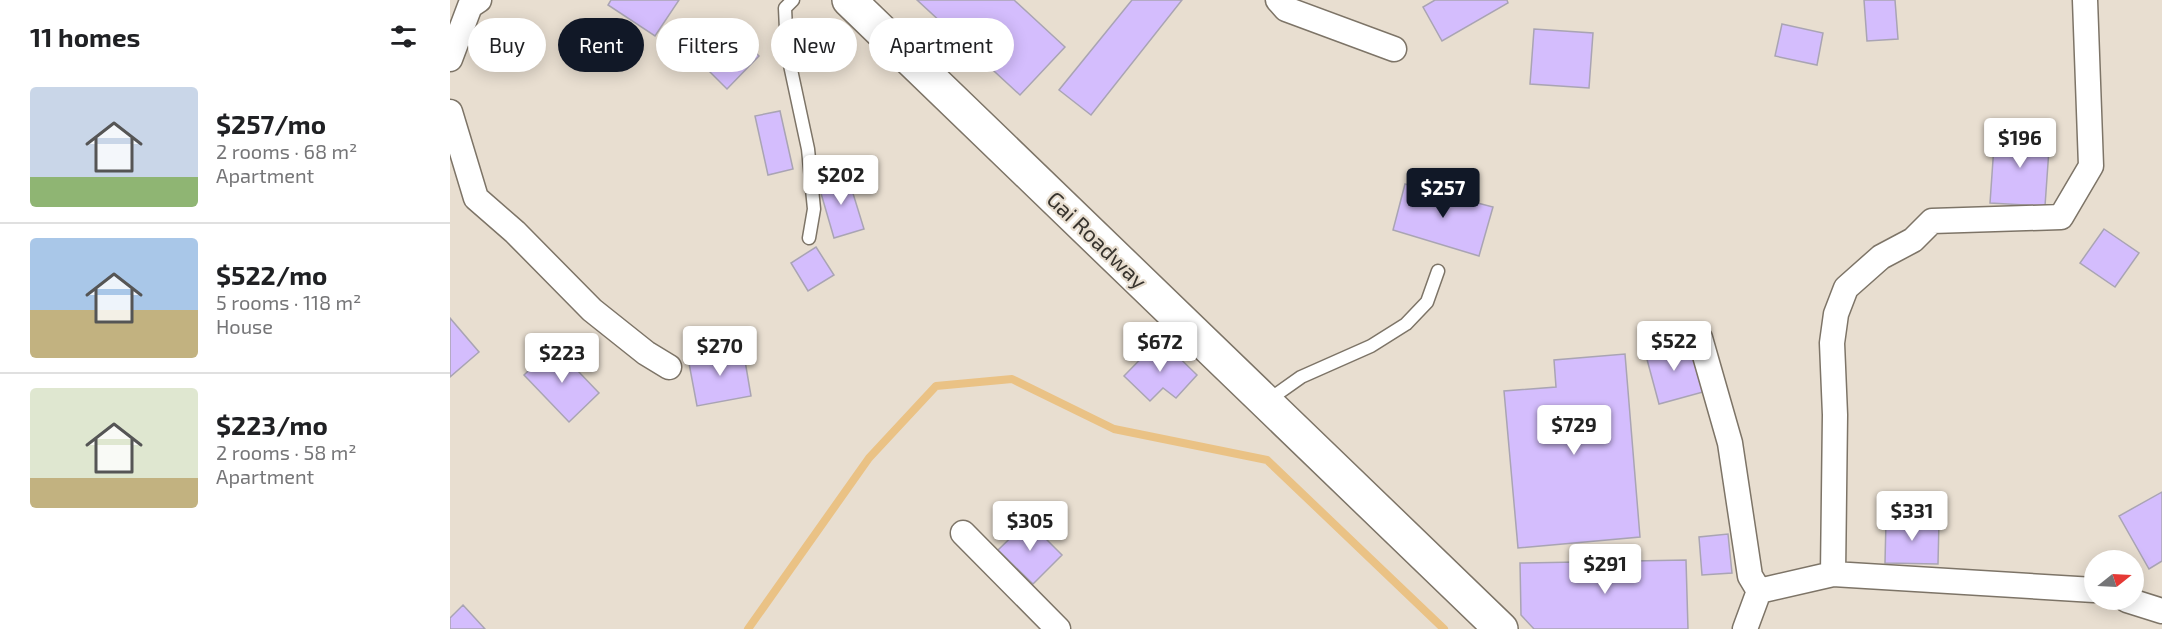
<!DOCTYPE html>
<meta charset="utf-8">
<style>
body{margin:0;font-family:"Exo 2",sans-serif;background:#f6f6f6;color:#202124;height:100vh;display:flex;flex-direction:column;font-size:22px;white-space:nowrap}
*{box-sizing:border-box;margin:0}
p{font-size:20px;color:#757577}
.icon{flex:none;width:33px;height:33px;fill:none;stroke:currentColor;stroke-width:2;stroke-linecap:round;stroke-linejoin:round}
.map{position:relative;flex:1;overflow:hidden}
.side{display:flex;flex-direction:column;background:#fff;width:450px}
.side>*{flex:none}
.hud{position:absolute;left:18px;top:18px;width:570px;height:54px;display:flex;gap:12px}
.needle{width:39px;rotate:72deg}
.controls{position:absolute;left:1634px;top:550px;display:grid;gap:12px}
.controls a{display:grid;place-items:center;width:60px;height:60px;border-radius:50%;background:#fff;box-shadow:0 3px 15px #0003;font-size:30px}
.price{position:absolute;translate:-50% -51px;padding:0 14px;border-radius:6px;background:#fff;color:#222;font-size:20px;line-height:39px;filter:drop-shadow(0 2px 3px #0008)}
.price::after{content:'';position:absolute;left:50%;top:36px;width:18px;height:14px;margin-left:-9px;background:inherit;clip-path:polygon(0 0,100% 0,50% 100%)}
.price.selected{background:#111827;color:#fff}
ul{padding:0;list-style:none}
li{display:flex;align-items:center;gap:18px;height:150px;padding:0 30px}
li+li{border-top:2px solid #e0e0e0}
li span{display:grid;place-items:center;flex:none;width:168px;height:120px;border-radius:6px;color:#555}
li>.icon{margin-inline-start:auto}
span .icon{width:72px;height:72px;fill:#fffc;stroke-width:1}
li b{font-size:26px}
h2{display:flex;justify-content:space-between;align-items:center;height:72px;padding:0 30px;font-size:26px}
.chip{padding:0 21px;border-radius:27px;background:#fff;box-shadow:0 3px 15px #0003;font-size:21px;line-height:54px}
.chip.selected{background:#111827;color:#fff}
main{display:flex;flex:1;min-height:0}
.map>svg:first-child{display:block}
</style>
<main>
<section class="side">
<h2>11 homes<svg class="icon" aria-label="filters" viewBox="0 0 24 24"><path d="M4 7h16M4 17h16"/><circle cx="9" cy="7" r="2"/><circle cx="15" cy="17" r="2"/></svg></h2>
<ul>
<li><span style="background:linear-gradient(#c9d6e8 75%,#8fb573 0)"><svg class="icon" aria-label="home" viewBox="0 0 24 24"><path d="M3 11l9-7 9 7M6 9v11h12V9"/></svg></span><div><b>$257/mo</b><p>2 rooms · 68 m²</p><p>Apartment</p></div></li>
<li><span style="background:linear-gradient(#a9c7e8 60%,#c2b280 0)"><svg class="icon" aria-label="home" viewBox="0 0 24 24"><path d="M3 11l9-7 9 7M6 9v11h12V9"/></svg></span><div><b>$522/mo</b><p>5 rooms · 118 m²</p><p>House</p></div></li>
<li><span style="background:linear-gradient(#dfe7d0 75%,#c2b280 0)"><svg class="icon" aria-label="home" viewBox="0 0 24 24"><path d="M3 11l9-7 9 7M6 9v11h12V9"/></svg></span><div><b>$223/mo</b><p>2 rooms · 58 m²</p><p>Apartment</p></div></li>
</ul>
</section>
<div class="map">
<svg width="1712" height="629" viewBox="0 0 1712 629">
<rect width="100%" height="100%" fill="#e8ded0"/>
<g fill="none" stroke-linecap="round" stroke-linejoin="round">
<path stroke="#eac285" stroke-width="8" d="M 298,629 L 419,458 L 486,386 L 562,379 L 664,429 L 817,460 L 994,629"/>
</g>
<path fill="#d4bdfd" stroke="#a9a4b3" stroke-width="1.5" d="M 161,0 L 229,0 L 205,36 L 158,5 Z
M 467,0 L 564,0 L 615,47 L 570,95 Z
M 682,0 L 732,0 L 641,115 L 609,90 Z
M 985,0 L 1057,0 L 1058,3 L 992,41 L 973,7 Z
M 1414,0 L 1445,0 L 1448,39 L 1417,41 Z
M 1332,24 L 1373,33 L 1367,65 L 1325,56 Z
M 281,28 L 309,56 L 277,89 L 249,61 Z
M 1084,29 L 1143,33 L 1139,88 L 1080,84 Z
M 330,111 L 343,169 L 318,175 L 305,116 Z
M 1545,131 L 1600,135 L 1595,206 L 1540,203 Z
M 397,174 L 414,229 L 384,238 L 368,183 Z
M 955,184 L 1043,207 L 1029,256 L 943,230 Z
M 1654,229 L 1689,253 L 1665,287 L 1630,263 Z
M 366,247 L 384,275 L 358,291 L 341,263 Z
M 0,318 L 29,352 L 0,377 Z
M 710,339 L 747,375 L 726,398 L 713,388 L 700,401 L 674,376 Z
M 1240,340 L 1253,392 L 1209,404 L 1195,352 Z
M 104,346 L 149,393 L 119,422 L 74,375 Z
M 293,349 L 301,396 L 247,406 L 238,358 Z
M 1175,354 L 1190,537 L 1068,548 L 1054,391 L 1106,387 L 1104,360 Z
M 1712,492 L 1712,561 L 1699,569 L 1669,516 Z
M 1436,520 L 1489,521 L 1488,564 L 1435,563 Z
M 578,521 L 612,555 L 583,584 L 548,550 Z
M 1278,534 L 1282,573 L 1252,575 L 1249,537 Z
M 1236,560 L 1238,629 L 1084,629 L 1071,615 L 1070,563 Z
M 13,605 L 35,629 L 0,629 L 0,618 Z"/>
<g fill="none" stroke-linecap="round" stroke-linejoin="round">
<g stroke="#7d7467" stroke-width="15">
<path id="lane" d="M 343,0 L 335,8 L 337,51 L 358,149 L 364,209 L 359,238
M 817,401 L 851,377 L 921,346 L 956,324 L 977,302 L 988,271"/>
</g>
<g stroke="#7d7467" stroke-width="27">
<path id="street" d="M 828,0 L 836,9 L 944,49
M 0,59 L 20,6 L 29,0
M 0,112 L 26,198 L 65,232 L 142,310 L 196,353 L 219,367
M 1250,338 L 1280,443 L 1300,576 L 1309,591 L 1295,629
M 513,533 L 608,629
M 1383,574 L 1644,590
M 1309,591 L 1383,574 L 1385,415 L 1382,343 L 1386,314 L 1396,288 L 1431,257 L 1463,240 L 1482,221 L 1611,217 L 1641,166 L 1635,0
M 1677,600 L 1712,611"/>
</g>
<g stroke="#7d7467" stroke-width="36">
<path id="secondary" d="M 399,0 L 1051,629"/>
</g>
<use href="#lane" stroke="#fff" stroke-width="12"/>
<use href="#street" stroke="#fff" stroke-width="24"/>
<use href="#secondary" stroke="#fff" stroke-width="33"/>
</g>
<g text-anchor="middle" stroke-width="4.5" stroke-linejoin="round" paint-order="stroke">
<g font-size="22" fill="#38342e" stroke="#e8ded0">
<text transform="translate(647 240) rotate(44)" y="8">Gai Roadway</text>
</g>
</g>
</svg>
<div class="controls">
<a><svg class="needle" viewBox="-14 -14 28 28"><path d="M0-13l5 13h-10z" fill="#e53935"/><path d="M0 13l5-13h-10z" fill="#757577"/></svg></a>
</div>
<b class="price" style="left:1570px;top:169px">$196</b>
<b class="price" style="left:391px;top:206px">$202</b>
<b class="price selected" style="left:993px;top:219px">$257</b>
<b class="price" style="left:1224px;top:372px">$522</b>
<b class="price" style="left:710px;top:373px">$672</b>
<b class="price" style="left:270px;top:377px">$270</b>
<b class="price" style="left:112px;top:384px">$223</b>
<b class="price" style="left:1124px;top:456px">$729</b>
<b class="price" style="left:1462px;top:542px">$331</b>
<b class="price" style="left:580px;top:552px">$305</b>
<b class="price" style="left:1155px;top:595px">$291</b>
<div class="hud">
<a class="chip">Buy</a>
<a class="chip selected">Rent</a>
<a class="chip">Filters</a>
<a class="chip">New</a>
<a class="chip">Apartment</a>
</div>
</div>
</main>
